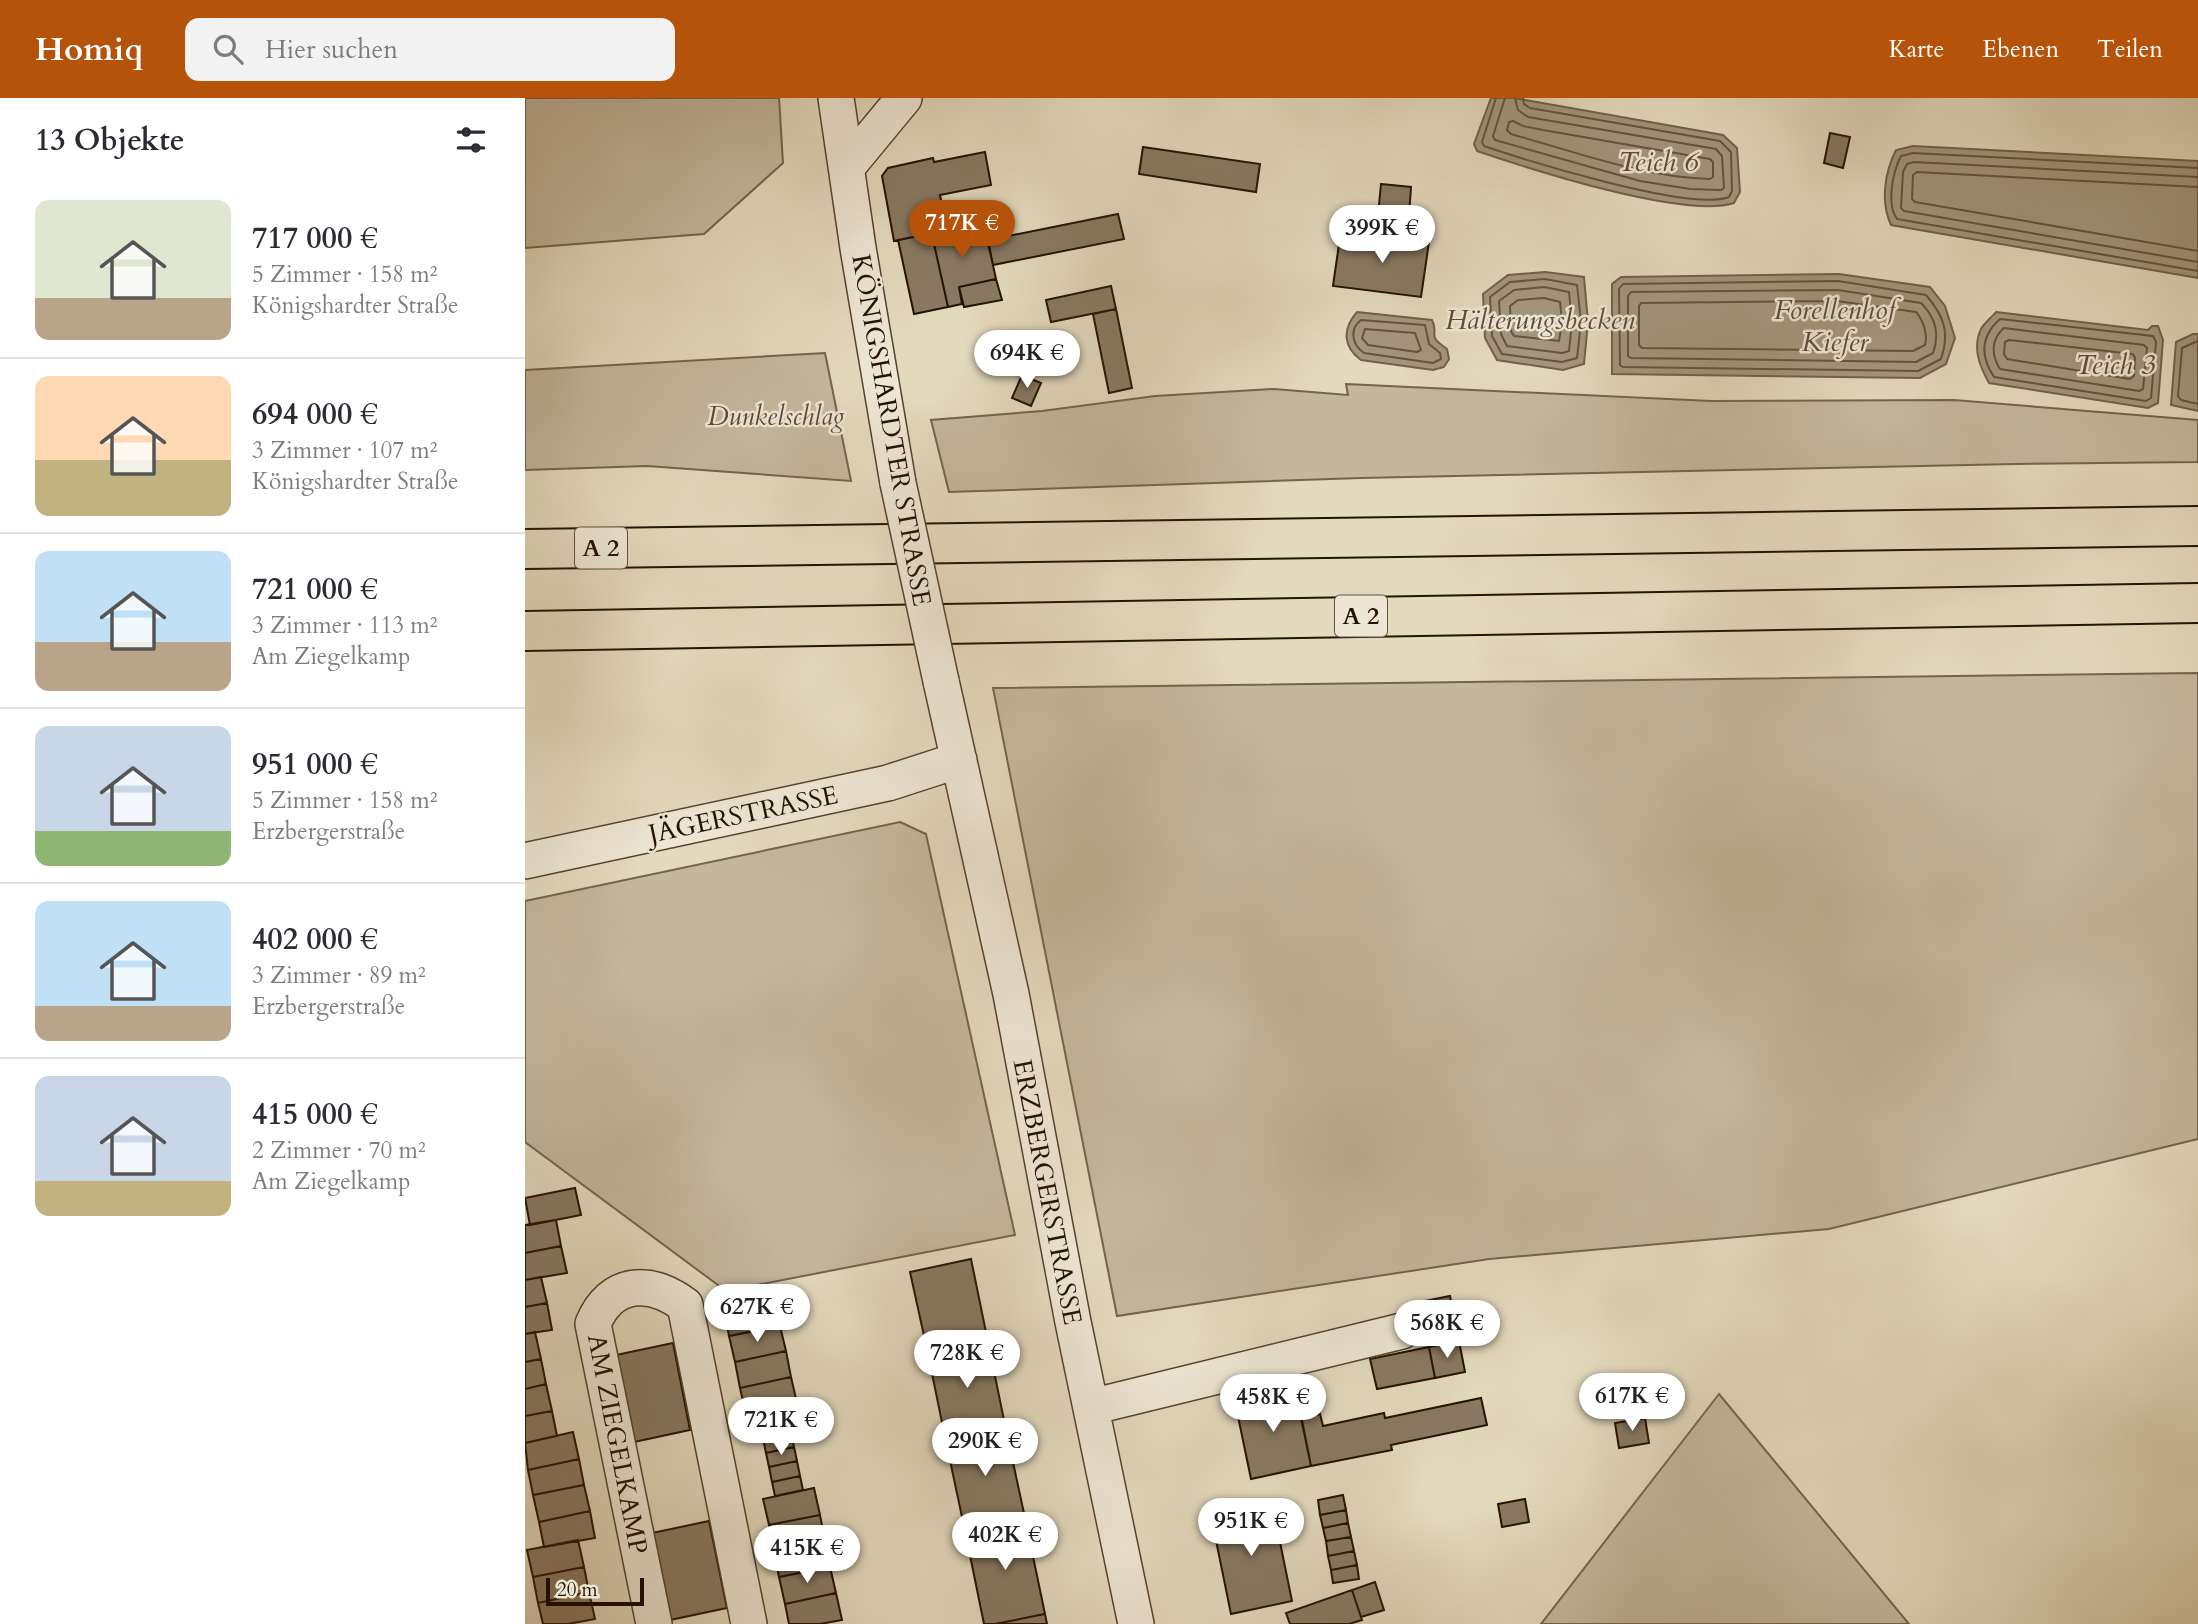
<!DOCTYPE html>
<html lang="de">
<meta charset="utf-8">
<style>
body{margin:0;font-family:Cardo,serif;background:#f2f2f3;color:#2b2b33;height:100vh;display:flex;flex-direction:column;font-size:26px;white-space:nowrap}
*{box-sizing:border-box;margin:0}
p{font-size:23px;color:#7c7c81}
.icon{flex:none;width:38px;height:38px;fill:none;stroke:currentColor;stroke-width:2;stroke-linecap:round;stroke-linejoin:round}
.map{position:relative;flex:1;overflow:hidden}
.drawer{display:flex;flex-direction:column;background:#fff;width:525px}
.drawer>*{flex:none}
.scale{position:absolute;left:21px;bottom:18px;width:98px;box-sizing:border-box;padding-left:7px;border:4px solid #261100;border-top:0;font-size:19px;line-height:24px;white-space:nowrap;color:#261100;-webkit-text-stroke:5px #ede6d4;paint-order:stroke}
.price{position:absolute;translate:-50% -60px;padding:0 16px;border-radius:24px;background:#fff;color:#222;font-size:23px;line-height:46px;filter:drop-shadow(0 2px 4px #0008)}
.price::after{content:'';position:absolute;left:50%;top:42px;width:21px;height:16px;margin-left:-10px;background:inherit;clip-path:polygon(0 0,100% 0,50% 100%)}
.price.current{background:#b45309;color:#fff}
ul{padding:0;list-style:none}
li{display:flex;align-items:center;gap:21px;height:175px;padding:0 35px}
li+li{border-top:2px solid #e1e1e2}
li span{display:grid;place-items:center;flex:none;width:196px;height:140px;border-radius:14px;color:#555}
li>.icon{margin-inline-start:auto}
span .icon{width:84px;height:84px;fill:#fffc;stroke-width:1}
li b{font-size:30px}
h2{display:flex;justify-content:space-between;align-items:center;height:84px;padding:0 35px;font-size:30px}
header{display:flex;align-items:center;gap:42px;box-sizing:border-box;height:98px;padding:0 35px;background:#b45309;color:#fff}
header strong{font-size:33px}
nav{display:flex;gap:38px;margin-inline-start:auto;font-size:24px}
.search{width:490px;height:63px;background:#f2f2f3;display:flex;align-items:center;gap:18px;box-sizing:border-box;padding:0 24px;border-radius:14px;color:#7c7c81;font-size:26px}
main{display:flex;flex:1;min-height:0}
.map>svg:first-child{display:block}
</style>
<header>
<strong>Homiq</strong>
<div class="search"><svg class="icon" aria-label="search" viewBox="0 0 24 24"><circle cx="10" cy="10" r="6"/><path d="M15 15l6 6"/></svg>Hier suchen</div>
<nav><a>Karte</a><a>Ebenen</a><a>Teilen</a></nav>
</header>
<main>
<section class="drawer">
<h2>13 Objekte<svg class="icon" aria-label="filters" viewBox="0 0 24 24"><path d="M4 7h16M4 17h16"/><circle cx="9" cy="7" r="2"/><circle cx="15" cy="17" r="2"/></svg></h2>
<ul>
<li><span style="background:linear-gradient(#dfe7d0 70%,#b9a48a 0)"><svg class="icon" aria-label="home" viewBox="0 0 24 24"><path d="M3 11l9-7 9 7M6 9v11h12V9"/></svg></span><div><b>717 000 €</b><p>5 Zimmer · 158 m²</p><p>Königshardter Straße</p></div></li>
<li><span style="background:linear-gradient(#ffd9b3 60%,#c2b280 0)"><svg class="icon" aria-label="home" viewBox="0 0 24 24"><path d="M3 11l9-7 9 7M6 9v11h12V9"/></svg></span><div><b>694 000 €</b><p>3 Zimmer · 107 m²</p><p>Königshardter Straße</p></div></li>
<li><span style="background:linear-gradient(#bfe0f5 65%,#b9a48a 0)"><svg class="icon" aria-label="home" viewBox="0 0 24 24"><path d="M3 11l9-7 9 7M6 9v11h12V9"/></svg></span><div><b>721 000 €</b><p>3 Zimmer · 113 m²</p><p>Am Ziegelkamp</p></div></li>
<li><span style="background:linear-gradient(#c9d6e8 75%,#8fb573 0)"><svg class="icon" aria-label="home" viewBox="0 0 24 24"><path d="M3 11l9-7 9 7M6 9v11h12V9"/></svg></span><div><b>951 000 €</b><p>5 Zimmer · 158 m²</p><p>Erzbergerstraße</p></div></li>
<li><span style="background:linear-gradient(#bfe0f5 75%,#b9a48a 0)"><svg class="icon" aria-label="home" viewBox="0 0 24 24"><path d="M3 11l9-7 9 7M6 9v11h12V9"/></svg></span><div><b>402 000 €</b><p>3 Zimmer · 89 m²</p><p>Erzbergerstraße</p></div></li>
<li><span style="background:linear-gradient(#c9d6e8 75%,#c2b280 0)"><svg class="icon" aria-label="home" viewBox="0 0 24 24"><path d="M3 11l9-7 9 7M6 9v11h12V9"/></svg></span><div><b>415 000 €</b><p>2 Zimmer · 70 m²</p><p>Am Ziegelkamp</p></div></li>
</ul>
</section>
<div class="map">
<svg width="1673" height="1526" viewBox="0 0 1673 1526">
<rect width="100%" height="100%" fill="#e3d9bd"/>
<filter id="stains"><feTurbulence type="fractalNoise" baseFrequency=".00286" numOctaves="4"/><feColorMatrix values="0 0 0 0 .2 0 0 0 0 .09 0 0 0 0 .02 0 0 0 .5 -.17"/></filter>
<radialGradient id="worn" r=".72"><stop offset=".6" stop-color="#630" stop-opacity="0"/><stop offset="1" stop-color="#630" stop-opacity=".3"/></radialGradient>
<path fill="#c3b79d" stroke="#74644e" stroke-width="2" d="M 0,0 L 254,0 L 258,65 L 179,136 L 0,150 Z
M 300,255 L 326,383 L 122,368 L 0,372 L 0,272 Z
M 821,286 L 1186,303 L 1429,302 L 1673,322 L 1673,364 L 1491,366 L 836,380 L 424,394 L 406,322 L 517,313 L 630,298 L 749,291 L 823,297 Z
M 1673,575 L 1673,1041 L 1304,1131 L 964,1161 L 592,1218 L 468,590 Z
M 375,724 L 401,736 L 490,1137 L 201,1193 L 0,1044 L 0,803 Z
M 1194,1296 L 1384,1526 L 1016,1526 Z"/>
<path fill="#a3957d" stroke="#71604b" stroke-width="2" d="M 966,0 L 989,0 L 1198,37 L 1212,50 L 1215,94 L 1209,105 C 1159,121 1005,71 952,53 L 949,46 Z
M 1388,48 L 1673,63 L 1673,180 L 1366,127 C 1355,103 1360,74 1371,52 Z
M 1020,174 L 1059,179 L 1063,224 L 1059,266 L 1038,272 L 972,262 L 960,240 L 958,196 L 983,177 Z
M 1314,176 L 1405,189 L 1420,208 L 1430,240 L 1421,266 L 1395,280 L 1087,276 L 1087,186 L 1096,179 Z
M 832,214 L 907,222 C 915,238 900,236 922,251 L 924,261 L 919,269 L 908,272 L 836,262 C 818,249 817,231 832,214 Z
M 1471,214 L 1623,232 L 1627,228 L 1633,228 L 1638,242 L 1633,305 L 1623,310 L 1464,285 C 1455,269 1447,250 1456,231 C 1459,225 1467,219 1471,214 Z
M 1668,236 L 1673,236 L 1673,313 L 1646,307 L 1651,244 Z"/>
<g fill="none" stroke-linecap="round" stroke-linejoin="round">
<path stroke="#64533e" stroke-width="2" d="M 971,0 L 957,44 L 959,48 C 1003,63 1166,114 1204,99 L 1207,93 L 1206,54 L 1195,43 L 1005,10 L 999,6 L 998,0
M 980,0 L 968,38 L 970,42 L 1115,83 L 1165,91 L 1196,92 L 1199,90 L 1197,58 L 1191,51 L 1003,19 L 993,12 L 990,0
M 988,23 L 998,28 L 1018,32 L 1185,61 L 1188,64 L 1188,79 L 1185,81 C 1117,79 1051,54 986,36 L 982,32 L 984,24 Z
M 1673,70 L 1388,55 L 1376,58 C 1368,73 1361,106 1372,121 L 1673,173
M 1673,79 L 1389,64 L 1382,66 L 1378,74 L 1376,110 L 1379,113 L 1673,164
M 1673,89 L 1392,74 L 1388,77 L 1387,101 L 1390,104 L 1673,153
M 1020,181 L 1052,187 L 1056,224 L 1052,260 L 1037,264 L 977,256 L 967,238 L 965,199 L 985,184 Z
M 1313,183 L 1401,197 C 1419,218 1425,234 1416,261 L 1393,273 L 1098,269 L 1095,267 L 1094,191 L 1098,186 Z
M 1019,189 L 1044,194 L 1047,224 L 1044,253 L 1037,255 L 982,248 L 976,236 L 974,203 L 989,192 Z
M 1313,192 L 1396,205 C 1410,219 1415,236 1408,255 L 1391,264 L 1106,260 L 1103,258 L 1103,198 L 1106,194 Z
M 1019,200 L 1035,204 L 1037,224 L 1034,243 L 989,238 L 986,233 L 985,208 L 993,202 Z
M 1312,203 L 1391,214 C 1398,222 1403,236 1400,247 L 1388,253 L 1117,250 L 1114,247 L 1114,208 L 1116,205 Z
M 1475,221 L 1628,238 L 1631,244 L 1626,300 L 1621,303 L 1469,279 C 1455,258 1456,238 1475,221 Z
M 836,222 L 900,227 L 904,246 L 915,255 L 916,261 L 908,265 L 839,255 C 827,247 824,231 836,222 Z
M 1479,230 L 1619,247 L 1622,250 L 1618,291 L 1614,293 L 1475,271 C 1466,257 1466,241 1479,230 Z
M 840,231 L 890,235 L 896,252 L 892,254 L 843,247 L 837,240 Z
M 1484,242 L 1608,256 L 1610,260 L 1609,278 L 1605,281 L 1482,261 L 1479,256 L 1480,244 Z
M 1673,243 L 1657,250 L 1653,298 L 1656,302 L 1673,306"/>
</g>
<path fill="#887962" stroke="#261100" stroke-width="2" d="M 1305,35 L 1325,39 L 1318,70 L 1299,65 Z
M 618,49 L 735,66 L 731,94 L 614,76 Z
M 460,54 L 466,87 L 415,97 L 422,132 L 369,143 L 357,78 L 363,70 L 408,60 L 409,64 Z
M 856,86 L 886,89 L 884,119 L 853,117 Z
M 593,116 L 599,141 L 468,167 L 463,142 Z
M 440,128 L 442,135 L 460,131 L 471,181 L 434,189 L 437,206 L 423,209 L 409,146 L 405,147 L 403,136 Z
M 841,135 L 904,144 L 896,199 L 808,188 L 815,139 L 840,142 Z
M 403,136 L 405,147 L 409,146 L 423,209 L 389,216 L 373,142 Z
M 471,181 L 477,202 L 439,209 L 434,189 Z
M 586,188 L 591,211 L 526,224 L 521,202 Z
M 591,211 L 607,290 L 584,295 L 568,216 Z
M 497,277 L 516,285 L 506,308 L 487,300 Z
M 50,1090 L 56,1117 L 5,1127 L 0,1100 Z
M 31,1122 L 36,1148 L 0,1155 L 0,1127 Z
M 36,1148 L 42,1175 L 0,1182 L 0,1155 Z
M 446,1161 L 463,1244 L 403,1256 L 385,1174 Z
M 16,1179 L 22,1205 L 0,1209 L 0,1182 Z
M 925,1198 L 934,1243 L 904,1249 L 895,1204 Z
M 250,1200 L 255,1228 L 204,1238 L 199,1211 Z
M 22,1205 L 27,1232 L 0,1236 L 0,1209 Z
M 255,1228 L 261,1253 L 210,1264 L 204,1238 Z
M 10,1234 L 16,1261 L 0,1264 L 0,1236 Z
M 934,1243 L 940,1274 L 910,1280 L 904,1249 Z
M 463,1244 L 480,1327 L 420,1339 L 403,1256 Z
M 148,1245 L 165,1332 L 109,1344 L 91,1257 Z
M 904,1249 L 910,1280 L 852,1291 L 845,1261 Z
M 261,1253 L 266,1279 L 215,1290 L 210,1264 Z
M 16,1261 L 21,1286 L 0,1291 L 0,1264 Z
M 266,1279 L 272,1305 L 221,1316 L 215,1290 Z
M 21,1286 L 27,1313 L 0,1318 L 0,1291 Z
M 771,1292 L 786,1368 L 726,1381 L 710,1304 Z
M 956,1300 L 962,1327 L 866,1347 L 867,1352 L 786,1368 L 776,1320 L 795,1316 L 798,1328 L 859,1315 L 860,1320 Z
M 272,1305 L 277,1332 L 226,1343 L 221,1316 Z
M 27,1313 L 32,1338 L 0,1345 L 0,1318 Z
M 1120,1320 L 1124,1345 L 1094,1350 L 1090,1325 Z
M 480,1327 L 500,1420 L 440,1433 L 420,1339 Z
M 48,1334 L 54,1361 L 3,1372 L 0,1345 Z
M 266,1334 L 269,1349 L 241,1355 L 238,1340 Z
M 269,1349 L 272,1363 L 244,1369 L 241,1355 Z
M 54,1361 L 59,1387 L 8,1397 L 3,1372 Z
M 272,1363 L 275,1378 L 247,1384 L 244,1369 Z
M 275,1378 L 278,1392 L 250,1398 L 247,1384 Z
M 59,1387 L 65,1413 L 14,1424 L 8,1397 Z
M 289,1390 L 295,1417 L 244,1427 L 238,1401 Z
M 818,1397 L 821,1412 L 795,1417 L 793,1402 Z
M 1000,1401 L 1004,1424 L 977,1429 L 973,1406 Z
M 747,1405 L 767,1503 L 706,1516 L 686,1418 Z
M 821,1412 L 823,1425 L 798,1430 L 795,1417 Z
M 65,1413 L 70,1440 L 19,1449 L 14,1424 Z
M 295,1417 L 300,1443 L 249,1453 L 244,1427 Z
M 500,1420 L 520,1516 L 470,1526 L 459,1526 L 440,1433 Z
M 184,1423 L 202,1510 L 145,1522 L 127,1435 Z
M 823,1425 L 826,1439 L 801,1443 L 798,1430 Z
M 826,1439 L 829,1453 L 803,1458 L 801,1443 Z
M 53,1442 L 59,1469 L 8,1479 L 2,1452 Z
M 300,1443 L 305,1469 L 254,1479 L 249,1453 Z
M 829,1453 L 832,1467 L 806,1472 L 803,1458 Z
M 832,1467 L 834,1481 L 808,1485 L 806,1472 Z
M 59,1469 L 64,1494 L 13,1505 L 8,1479 Z
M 305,1469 L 311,1495 L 260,1506 L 254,1479 Z
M 850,1484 L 859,1512 L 836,1519 L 827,1492 Z
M 827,1492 L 837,1522 L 824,1526 L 765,1526 L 761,1515 Z
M 64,1494 L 70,1521 L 43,1526 L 18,1526 L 13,1505 Z
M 311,1495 L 317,1522 L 295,1526 L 264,1526 L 260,1506 Z
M 520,1516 L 522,1526 L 470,1526 Z"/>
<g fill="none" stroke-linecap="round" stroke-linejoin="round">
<g stroke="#55432f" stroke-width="38">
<path id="minor" d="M 311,0 L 333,150 L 373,385
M 322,69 L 379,0
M 416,583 L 486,896 L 548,1224 L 611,1526
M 0,763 L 363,685 L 434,662
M 566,1309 L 877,1233
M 129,1526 L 68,1226 C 86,1182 125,1181 160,1207 L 224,1526"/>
</g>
<g stroke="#261100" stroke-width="42">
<path id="highway" d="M 0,451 L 1673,428
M 0,533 L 1673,505"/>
</g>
<use href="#minor" stroke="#ede6d4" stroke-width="35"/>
<use href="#highway" stroke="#e3d9bd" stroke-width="38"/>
<g stroke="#55432f" stroke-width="38" stroke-linecap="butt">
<path id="minor-bridge" d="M 373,385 L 416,583"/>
</g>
<use href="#minor-bridge" stroke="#ede6d4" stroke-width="35"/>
</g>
<g text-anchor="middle" stroke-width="5" stroke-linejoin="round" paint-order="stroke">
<g fill="#ede6d4" stroke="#625140" stroke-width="2">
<rect x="50" y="429.5" width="52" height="41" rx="5"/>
<rect x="810" y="497.5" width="52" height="41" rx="5"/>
</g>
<g font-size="24" font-weight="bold" fill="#261100">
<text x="76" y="458">A 2</text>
<text x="836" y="526">A 2</text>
</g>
<g font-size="26" font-style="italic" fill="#5d4b37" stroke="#ede6d4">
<text x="251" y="327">Dunkelschlag</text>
</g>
<g font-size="26" fill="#261100" stroke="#ede6d4">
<text transform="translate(367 332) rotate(80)" y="9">KÖNIGSHARDTER STRASSE</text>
<text transform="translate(218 716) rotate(-12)" y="9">JÄGERSTRASSE</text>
<text transform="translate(523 1094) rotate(79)" y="9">ERZBERGERSTRASSE</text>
<text transform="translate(93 1346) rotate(79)" y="9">AM ZIEGELKAMP</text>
</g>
<g font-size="28" font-style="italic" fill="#5e4c38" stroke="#ede6d4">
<text x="1133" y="73">Teich 6</text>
<text x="1310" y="221">Forellenhof<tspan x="1310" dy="32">Kiefer</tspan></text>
<text x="1015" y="231">Hälterungsbecken</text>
<text x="1590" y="276">Teich 3</text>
</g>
</g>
<rect width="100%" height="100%" filter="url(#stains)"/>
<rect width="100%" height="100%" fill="url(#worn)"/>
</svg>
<div class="scale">20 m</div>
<b class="price current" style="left:437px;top:162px">717K €</b>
<b class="price" style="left:857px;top:167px">399K €</b>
<b class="price" style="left:502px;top:292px">694K €</b>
<b class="price" style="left:232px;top:1246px">627K €</b>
<b class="price" style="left:922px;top:1262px">568K €</b>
<b class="price" style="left:442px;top:1292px">728K €</b>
<b class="price" style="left:1107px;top:1335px">617K €</b>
<b class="price" style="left:748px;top:1336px">458K €</b>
<b class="price" style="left:256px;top:1359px">721K €</b>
<b class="price" style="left:460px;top:1380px">290K €</b>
<b class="price" style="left:726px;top:1460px">951K €</b>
<b class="price" style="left:480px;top:1474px">402K €</b>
<b class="price" style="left:282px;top:1487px">415K €</b>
</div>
</main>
